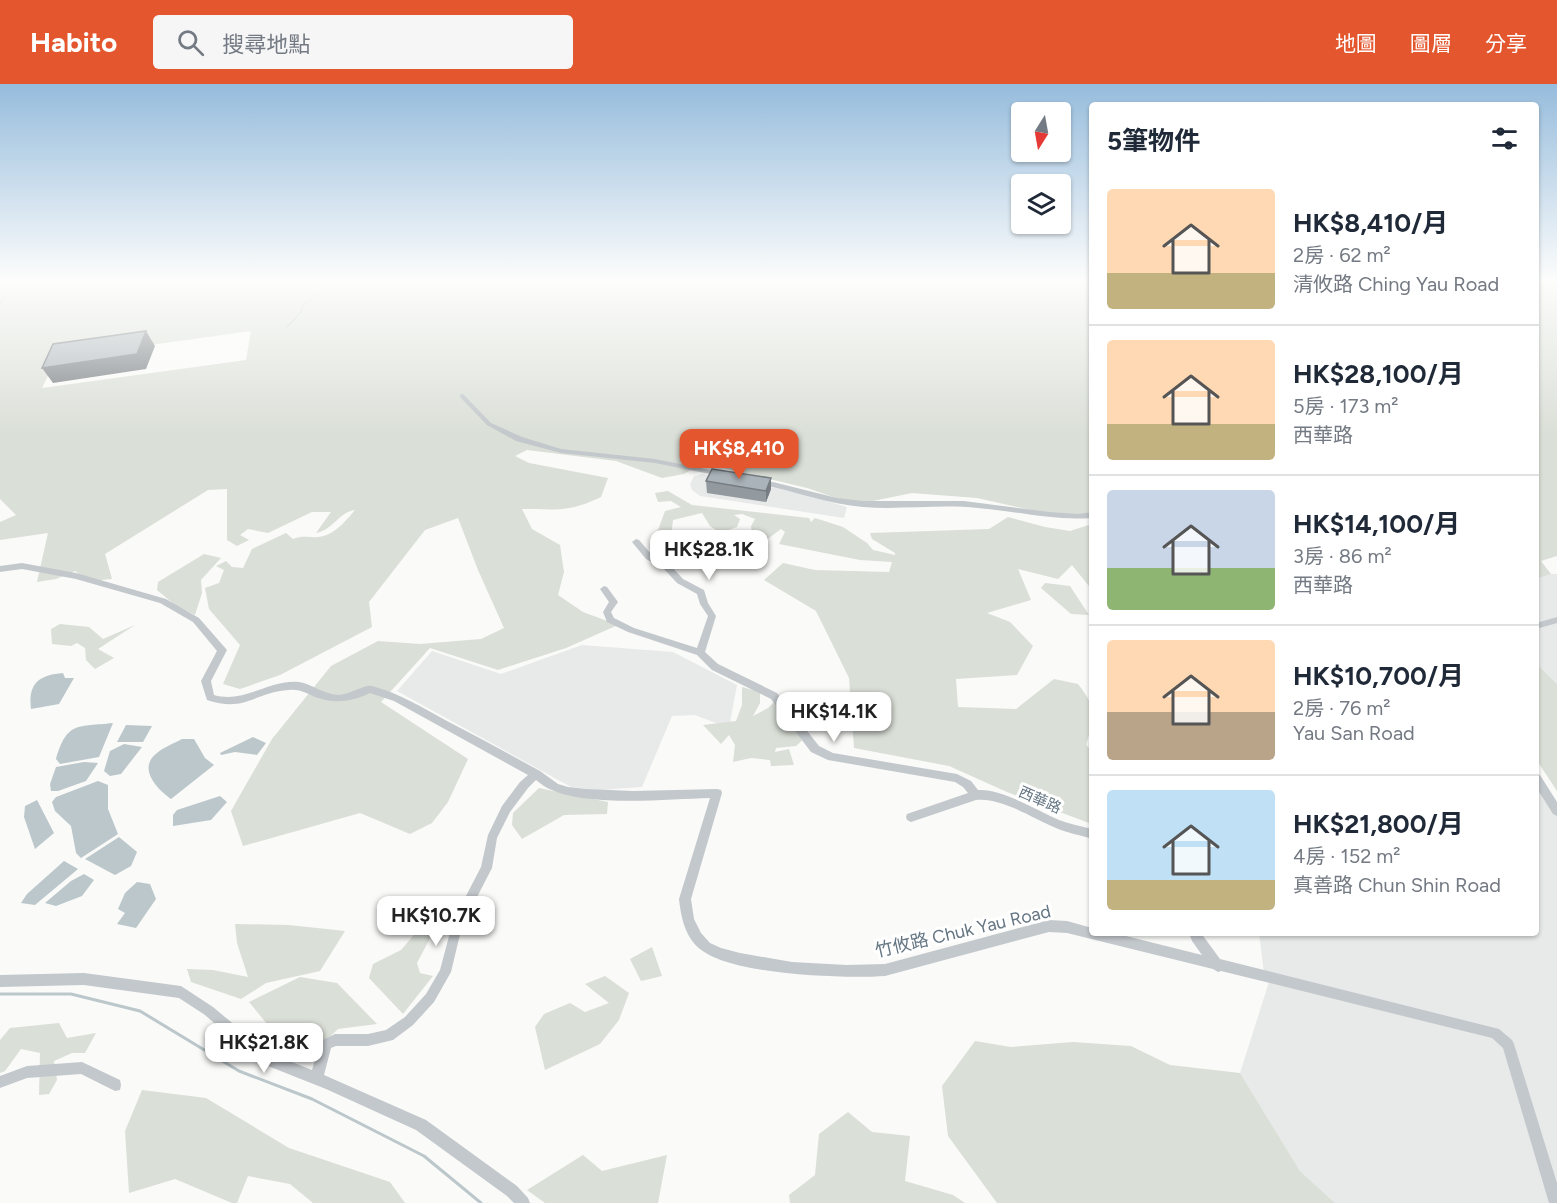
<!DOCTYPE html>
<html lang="zh-TW">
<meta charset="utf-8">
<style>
body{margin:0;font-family:Figtree,"Noto Sans TC",sans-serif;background:#f6f6f7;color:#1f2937;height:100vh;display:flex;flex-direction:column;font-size:22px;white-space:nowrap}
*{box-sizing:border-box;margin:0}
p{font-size:20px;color:#747a83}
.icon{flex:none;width:33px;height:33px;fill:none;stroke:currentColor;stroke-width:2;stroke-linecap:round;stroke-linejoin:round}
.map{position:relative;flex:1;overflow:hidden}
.side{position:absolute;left:1089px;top:18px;width:450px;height:834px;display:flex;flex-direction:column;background:#fff;border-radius:6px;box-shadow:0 2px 4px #0004}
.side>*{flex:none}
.needle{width:39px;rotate:191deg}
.fabs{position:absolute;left:1011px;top:18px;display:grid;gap:12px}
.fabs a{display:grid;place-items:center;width:60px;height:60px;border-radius:6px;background:#fff;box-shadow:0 2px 4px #0004;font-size:30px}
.price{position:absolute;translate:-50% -51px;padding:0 14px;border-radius:12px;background:#fff;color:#222;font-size:20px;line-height:39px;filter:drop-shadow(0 2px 3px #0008)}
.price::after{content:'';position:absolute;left:50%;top:36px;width:18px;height:14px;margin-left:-9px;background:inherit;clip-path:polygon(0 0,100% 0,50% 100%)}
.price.selected{background:#e4572e;color:#fff}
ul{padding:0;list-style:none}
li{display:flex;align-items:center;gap:18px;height:150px;padding:0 18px}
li+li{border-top:2px solid #e0e1e3}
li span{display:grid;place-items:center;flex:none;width:168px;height:120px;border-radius:6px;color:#555}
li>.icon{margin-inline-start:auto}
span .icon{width:72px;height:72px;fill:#fffc;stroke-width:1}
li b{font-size:26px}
h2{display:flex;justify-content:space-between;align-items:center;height:72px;padding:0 18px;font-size:26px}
header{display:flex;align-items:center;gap:36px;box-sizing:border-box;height:84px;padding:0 30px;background:#e4572e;color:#fff}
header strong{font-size:28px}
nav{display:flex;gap:33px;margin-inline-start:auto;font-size:21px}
.search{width:420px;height:54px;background:#f6f6f7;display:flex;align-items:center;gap:15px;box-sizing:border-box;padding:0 21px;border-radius:6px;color:#747a83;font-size:22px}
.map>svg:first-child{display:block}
</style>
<header>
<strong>Habito</strong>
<div class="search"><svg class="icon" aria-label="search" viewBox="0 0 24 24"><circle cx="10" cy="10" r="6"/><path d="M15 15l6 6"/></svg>搜尋地點</div>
<nav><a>地圖</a><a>圖層</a><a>分享</a></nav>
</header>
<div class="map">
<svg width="1557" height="1119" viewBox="0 0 1557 1119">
<rect width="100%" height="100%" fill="#fafaf8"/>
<path fill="#e8e9e9" d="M 703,390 L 796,408 L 847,423 L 844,434 L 700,412 L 692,406 L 690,400 L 694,392 Z
M 1551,490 L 1557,490 L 1557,533 L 1536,539 L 1536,495 Z
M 1557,538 L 1557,600 L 1540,583 L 1536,585 L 1536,545 Z
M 582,561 L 673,568 L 737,601 L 729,644 L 695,631 L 672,632 L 642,703 L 599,706 L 571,703 L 397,607 L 432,567 L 501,590 Z
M 1536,700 L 1557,732 L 1557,1106 L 1505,951 L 1264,889 L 1259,849 L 1536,849 Z
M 1269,898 L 1495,953 L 1504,961 L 1551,1119 L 1335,1119 L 1300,1087 L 1240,989 Z"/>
<path fill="#dadfd7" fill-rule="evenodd" d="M 0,195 L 1092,195 L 1092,428 L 1062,433 L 977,414 L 912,409 L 868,418 L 842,416 L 807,404 L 702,379 L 684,390 L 662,394 L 616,377 L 527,366 L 515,372 L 529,379 L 608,394 L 601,413 C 568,429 556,425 522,425 L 532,445 L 560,461 L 564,488 L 558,511 L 583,528 L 618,541 L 566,564 L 498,586 L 430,564 L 381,618 L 468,675 L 448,718 L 432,739 L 410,750 L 360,729 L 243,762 L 231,727 L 272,655 L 331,582 L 378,557 L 420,560 L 481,555 L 504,544 L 478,486 L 458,434 L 425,446 L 369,518 L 372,543 L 280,591 L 240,605 L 223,600 L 240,561 L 209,525 L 205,504 L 219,499 L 224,486 L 216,482 L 226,477 L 232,483 L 243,484 L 252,465 L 286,449 L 293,455 C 301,452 304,453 312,453 C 331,455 343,440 355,426 C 339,428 333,446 316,449 L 331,428 L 312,428 L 268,449 L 248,445 L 240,451 L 249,456 L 237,462 L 227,456 L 227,405 L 208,406 L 105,470 L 112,495 L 89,497 L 75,487 L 56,495 L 37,498 L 48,449 L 0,456 L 0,438 L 16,431 L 0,415 ZM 251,247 L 246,276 L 42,304 L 57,274 Z
M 1536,195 L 1557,195 L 1557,472 L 1541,477 L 1551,490 L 1536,495 Z
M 668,407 L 692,421 L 809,434 L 811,438 L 815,434 L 843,443 L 867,459 L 873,466 L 895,471 L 895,469 L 872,455 L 870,449 L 989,445 L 1008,433 L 1045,443 L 1070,447 L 1092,440 L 1092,506 L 1072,481 L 1058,495 L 1018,485 L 1031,516 L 987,529 L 1010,538 L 1033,562 L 1017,591 L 956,595 L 958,623 L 1016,625 L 1054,595 L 1078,600 C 1097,624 1095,632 1086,661 L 1092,667 L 1092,736 L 1089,739 L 1007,708 L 949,682 L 854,664 L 849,594 L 816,527 L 764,496 L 783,479 L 815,486 L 889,488 L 892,478 L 860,476 L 779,460 L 785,448 L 781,445 L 765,457 L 753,459 L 751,442 L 755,435 L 742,430 L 734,431 L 740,435 L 737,443 L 720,449 L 710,442 L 702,429 L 673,436 L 671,452 L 683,453 L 685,457 C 701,454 721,452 733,462 L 713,462 L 693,477 L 674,482 L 665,474 C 681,474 692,475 703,462 L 697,460 L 669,470 L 654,457 L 665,427 L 681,423 L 671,417 L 658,418 L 655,409 Z
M 204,470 L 221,474 L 201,496 L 202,509 L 195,531 L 175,521 L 157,506 L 158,498 Z
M 1045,499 L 1070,502 L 1089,531 L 1071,530 L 1041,504 Z
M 60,540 L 89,543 L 103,555 L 135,541 L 98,565 L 114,574 L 95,585 L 86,576 L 85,564 L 77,559 L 71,562 L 52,560 L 51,545 Z
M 1540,583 L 1557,600 L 1557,707 L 1536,675 L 1536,585 Z
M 742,603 L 760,608 L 760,619 L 753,632 L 768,624 L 780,612 L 788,619 L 809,650 L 796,662 L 776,664 L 775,668 L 789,665 L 794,681 L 771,682 L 770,676 L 751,674 L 733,678 L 735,661 L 729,651 L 721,660 L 703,641 L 736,637 L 742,621 Z
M 539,704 L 608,718 L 607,730 L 564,731 L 522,755 L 512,741 L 513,729 Z
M 424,839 L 438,839 L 417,879 L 420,889 L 433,892 L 403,930 L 369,894 L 373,880 L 401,866 Z
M 235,840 L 289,841 L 345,847 L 320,887 L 266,899 L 241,915 L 191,898 L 187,885 L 213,886 L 248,893 L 237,859 Z
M 652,863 L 662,892 L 641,897 L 630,875 Z
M 605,892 L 629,909 L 619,936 L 600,960 L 545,986 L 535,943 L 544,930 L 570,919 L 585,928 L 609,919 L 585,900 Z
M 300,893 L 337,899 L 377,940 L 338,945 L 315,967 L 281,957 L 249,918 Z
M 59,939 L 67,954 L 96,949 L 85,969 L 72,969 L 54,977 L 57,996 L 49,1010 L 39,1011 L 40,969 L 21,965 L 5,987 L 0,989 L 0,956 L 10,944 Z
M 975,957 L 1011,963 L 1073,958 L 1131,962 L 1170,981 L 1240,989 L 1300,1087 L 1335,1119 L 997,1119 L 948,1052 L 942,1002 Z
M 142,1006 L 206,1014 L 289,1064 L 390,1098 L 405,1119 L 313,1119 L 290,1100 L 248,1092 L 237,1119 L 232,1119 L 175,1095 L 129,1109 L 125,1047 Z
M 848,1028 L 872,1048 L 910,1052 L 905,1097 L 953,1111 L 965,1119 L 790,1119 L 789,1111 L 815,1091 L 819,1050 Z
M 583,1071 L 602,1087 L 667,1071 L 658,1119 L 545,1119 L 527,1106 Z"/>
<path fill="#bbc7cb" d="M 63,589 L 65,594 L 74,594 L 59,620 L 31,625 C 28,600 38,591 63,589 Z
M 113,639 L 99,673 L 60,680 L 56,675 C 67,637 78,643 113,639 Z
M 126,641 L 152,642 L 143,658 L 117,658 Z
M 253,653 L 266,659 L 257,671 L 235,668 L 221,671 L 220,669 Z
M 182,655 L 194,655 L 205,674 L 214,681 L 171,715 C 157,705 137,684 157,669 C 164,663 175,659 182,655 Z
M 124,660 L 142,663 L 121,690 L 110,692 L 104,687 L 110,667 Z
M 84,678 L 98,679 L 86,697 L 58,707 L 51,707 L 50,700 L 56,683 Z
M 98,697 L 108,701 L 108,725 L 118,750 L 81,774 L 76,769 L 71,742 L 55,727 L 52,718 L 56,713 Z
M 220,712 L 227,718 L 211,736 L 173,742 L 173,731 L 177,726 Z
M 37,716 L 54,749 L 35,765 L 24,733 L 25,722 Z
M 119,753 L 137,768 L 131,782 L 115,791 L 85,775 Z
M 64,777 L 78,785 L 35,821 L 21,819 L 27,810 Z
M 84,790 L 94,796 L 82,812 L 56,822 L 45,819 L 71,797 Z
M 137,798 L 150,800 L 156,815 L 136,844 L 117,840 L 125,829 L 118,825 L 125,809 Z"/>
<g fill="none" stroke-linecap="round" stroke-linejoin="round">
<path stroke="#bbc7cb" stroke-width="1.5" d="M 0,221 L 3,213 L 17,200 L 13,197 L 14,195
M 287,243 L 301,228 L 303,221 L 338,195"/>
<path stroke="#bbc7cb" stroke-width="3" d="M 0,910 L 71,910 L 140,927 L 239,987 L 312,1015 L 424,1072 L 481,1119"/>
<path fill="#c3c8cc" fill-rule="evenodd" d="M 462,310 L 464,311 L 491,339 L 522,353 L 561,365 L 655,375 L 720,388 L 724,390 L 720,392 L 655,379 L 561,369 L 516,357 L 487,341 L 460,313 L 460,311 Z
M 757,396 L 773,398 L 837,414 L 863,417 L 964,417 L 1049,428 L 1077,430 L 1092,428 L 1092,434 C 1053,437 1016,427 978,424 C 940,420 901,426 863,423 C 828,420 794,407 760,400 L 756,398 Z
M 636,455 L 639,456 L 652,471 L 670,481 L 683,495 L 704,506 L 708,519 L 716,532 L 705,568 L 718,580 L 777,609 L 819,662 L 833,669 L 957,690 L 971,697 L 978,706 C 1001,704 1038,727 1059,736 C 1070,740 1081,742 1092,745 L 1092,755 C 1080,751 1067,749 1056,744 C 1032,734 1001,713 976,716 L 911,738 L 907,736 L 906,733 L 907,730 L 968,709 L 963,703 L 955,698 L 828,676 L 811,668 L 771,615 L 712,586 L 697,571 L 628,548 L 607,538 L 603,528 L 609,518 L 600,505 L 604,502 L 607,503 L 618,518 L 611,528 L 614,534 L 634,544 L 697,564 L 708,532 L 700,520 L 697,510 L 677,499 L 664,485 L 646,475 L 632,458 Z
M 22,479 L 76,489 L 166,515 L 199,534 L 227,566 L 211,597 L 214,611 C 244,620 269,595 299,598 C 312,600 323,610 338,611 C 350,611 364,600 372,602 C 399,609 423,624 447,637 C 478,653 509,670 540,687 L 558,700 L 568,703 L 587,705 L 633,707 L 717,705 L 721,706 L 722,709 L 691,815 L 694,835 L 701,849 L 710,859 L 721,864 L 740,869 L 792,878 L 847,881 L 885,880 L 1049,836 L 1067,837 L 1092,844 L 1092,849 L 1114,849 L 1202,871 L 1192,857 L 1189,849 L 1201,849 L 1220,875 L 1499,945 L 1512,956 L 1514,960 L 1557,1099 L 1557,1119 L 1549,1119 L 1503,964 L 1492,954 L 1221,887 L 1218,888 L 1213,885 L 1067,849 L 1049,848 L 885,892 C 844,895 731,891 700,865 C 685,853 681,833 679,815 L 710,714 C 668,715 590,723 552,706 C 546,704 541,700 536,696 L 528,704 L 510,728 L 497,754 L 492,784 L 462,842 L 451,888 L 434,918 L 413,941 L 393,956 L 368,962 L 336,962 L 331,964 L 324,991 L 426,1036 L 517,1102 L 528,1114 L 530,1119 L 514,1119 L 507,1112 L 416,1046 L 326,1005 L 258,978 L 205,931 L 179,914 L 84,901 L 0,903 L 0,891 L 84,889 L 181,902 L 213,923 L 267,968 L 312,986 L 317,968 L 323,956 L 335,950 L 368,950 L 386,946 L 405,933 L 426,910 L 440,886 L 453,837 L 481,783 L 488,751 L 502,722 L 520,698 L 528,691 L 394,617 L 370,609 C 351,618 335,620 315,613 C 306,609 299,605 289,606 C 254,608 246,629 207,616 L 201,597 L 217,567 L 193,538 L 160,519 L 76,495 L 22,485 L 0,488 L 0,482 Z
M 1557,533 L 1557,539 L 1536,545 L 1536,539 Z
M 1536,690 L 1540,691 L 1557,718 L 1557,732 L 1553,730 L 1536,703 Z
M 82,978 L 120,996 L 121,1001 L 120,1006 L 115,1007 L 81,990 L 27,994 L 0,1004 L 0,992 L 27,982 Z"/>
</g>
<path fill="#929a9f" d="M 771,394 L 771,405 L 766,418 L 707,409 L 706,397 Z"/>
<path fill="#777d82" d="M 146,247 L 155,262 L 146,285 L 53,299 L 42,284 Z
M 771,394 L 771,405 L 766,418 L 766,407 Z"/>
<path fill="#aab3b9" stroke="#777d82" stroke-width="1.5" d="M 146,247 L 137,270 L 42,284 L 53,260 Z
M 712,385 L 771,394 L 766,407 L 706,397 Z"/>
<linearGradient id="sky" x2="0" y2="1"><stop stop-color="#96bcdc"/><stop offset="0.56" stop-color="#fdfdfc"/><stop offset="1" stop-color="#fdfdfc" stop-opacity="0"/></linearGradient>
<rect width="1557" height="351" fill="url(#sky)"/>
<g text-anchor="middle" stroke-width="6" stroke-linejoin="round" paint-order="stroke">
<g font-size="15" fill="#657683" stroke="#fff">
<text transform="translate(1040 716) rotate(24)" y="5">西華路</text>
</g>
<g font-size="18" fill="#657683" stroke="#fff">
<text transform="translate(963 847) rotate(-13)" y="6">竹攸路 Chuk Yau Road</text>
</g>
</g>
</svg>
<div class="fabs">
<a><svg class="needle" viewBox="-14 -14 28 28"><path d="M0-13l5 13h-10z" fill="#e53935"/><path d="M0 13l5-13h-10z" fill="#747a83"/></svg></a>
<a><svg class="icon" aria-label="layers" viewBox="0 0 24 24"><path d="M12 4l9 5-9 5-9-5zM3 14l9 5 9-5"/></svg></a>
</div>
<b class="price selected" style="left:739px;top:396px">HK$8,410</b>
<b class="price" style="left:709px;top:497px">HK$28.1K</b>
<b class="price" style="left:834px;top:659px">HK$14.1K</b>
<b class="price" style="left:436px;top:863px">HK$10.7K</b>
<b class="price" style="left:264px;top:990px">HK$21.8K</b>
<section class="side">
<h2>5筆物件<svg class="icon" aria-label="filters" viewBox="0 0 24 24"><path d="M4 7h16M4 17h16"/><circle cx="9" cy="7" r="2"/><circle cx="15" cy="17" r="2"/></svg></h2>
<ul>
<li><span style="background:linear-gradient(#ffd9b3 70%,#c2b280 0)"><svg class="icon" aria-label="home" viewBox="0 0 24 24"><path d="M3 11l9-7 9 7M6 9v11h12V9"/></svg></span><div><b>HK$8,410/月</b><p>2房 · 62 m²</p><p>清攸路 Ching Yau Road</p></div></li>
<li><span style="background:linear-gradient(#ffd9b3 70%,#c2b280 0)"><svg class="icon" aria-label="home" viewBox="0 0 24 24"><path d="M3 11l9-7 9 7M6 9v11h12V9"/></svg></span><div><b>HK$28,100/月</b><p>5房 · 173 m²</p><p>西華路</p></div></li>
<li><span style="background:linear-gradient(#c9d6e8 65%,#8fb573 0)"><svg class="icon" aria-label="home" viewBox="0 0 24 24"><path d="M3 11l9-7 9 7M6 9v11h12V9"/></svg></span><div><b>HK$14,100/月</b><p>3房 · 86 m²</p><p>西華路</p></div></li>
<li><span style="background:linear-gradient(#ffd9b3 60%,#b9a48a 0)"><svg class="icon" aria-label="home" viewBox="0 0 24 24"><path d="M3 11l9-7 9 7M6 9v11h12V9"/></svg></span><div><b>HK$10,700/月</b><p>2房 · 76 m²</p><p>Yau San Road</p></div></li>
<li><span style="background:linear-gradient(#bfe0f5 75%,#c2b280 0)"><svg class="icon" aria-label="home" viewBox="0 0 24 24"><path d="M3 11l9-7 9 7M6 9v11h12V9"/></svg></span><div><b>HK$21,800/月</b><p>4房 · 152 m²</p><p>真善路 Chun Shin Road</p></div></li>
</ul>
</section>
</div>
